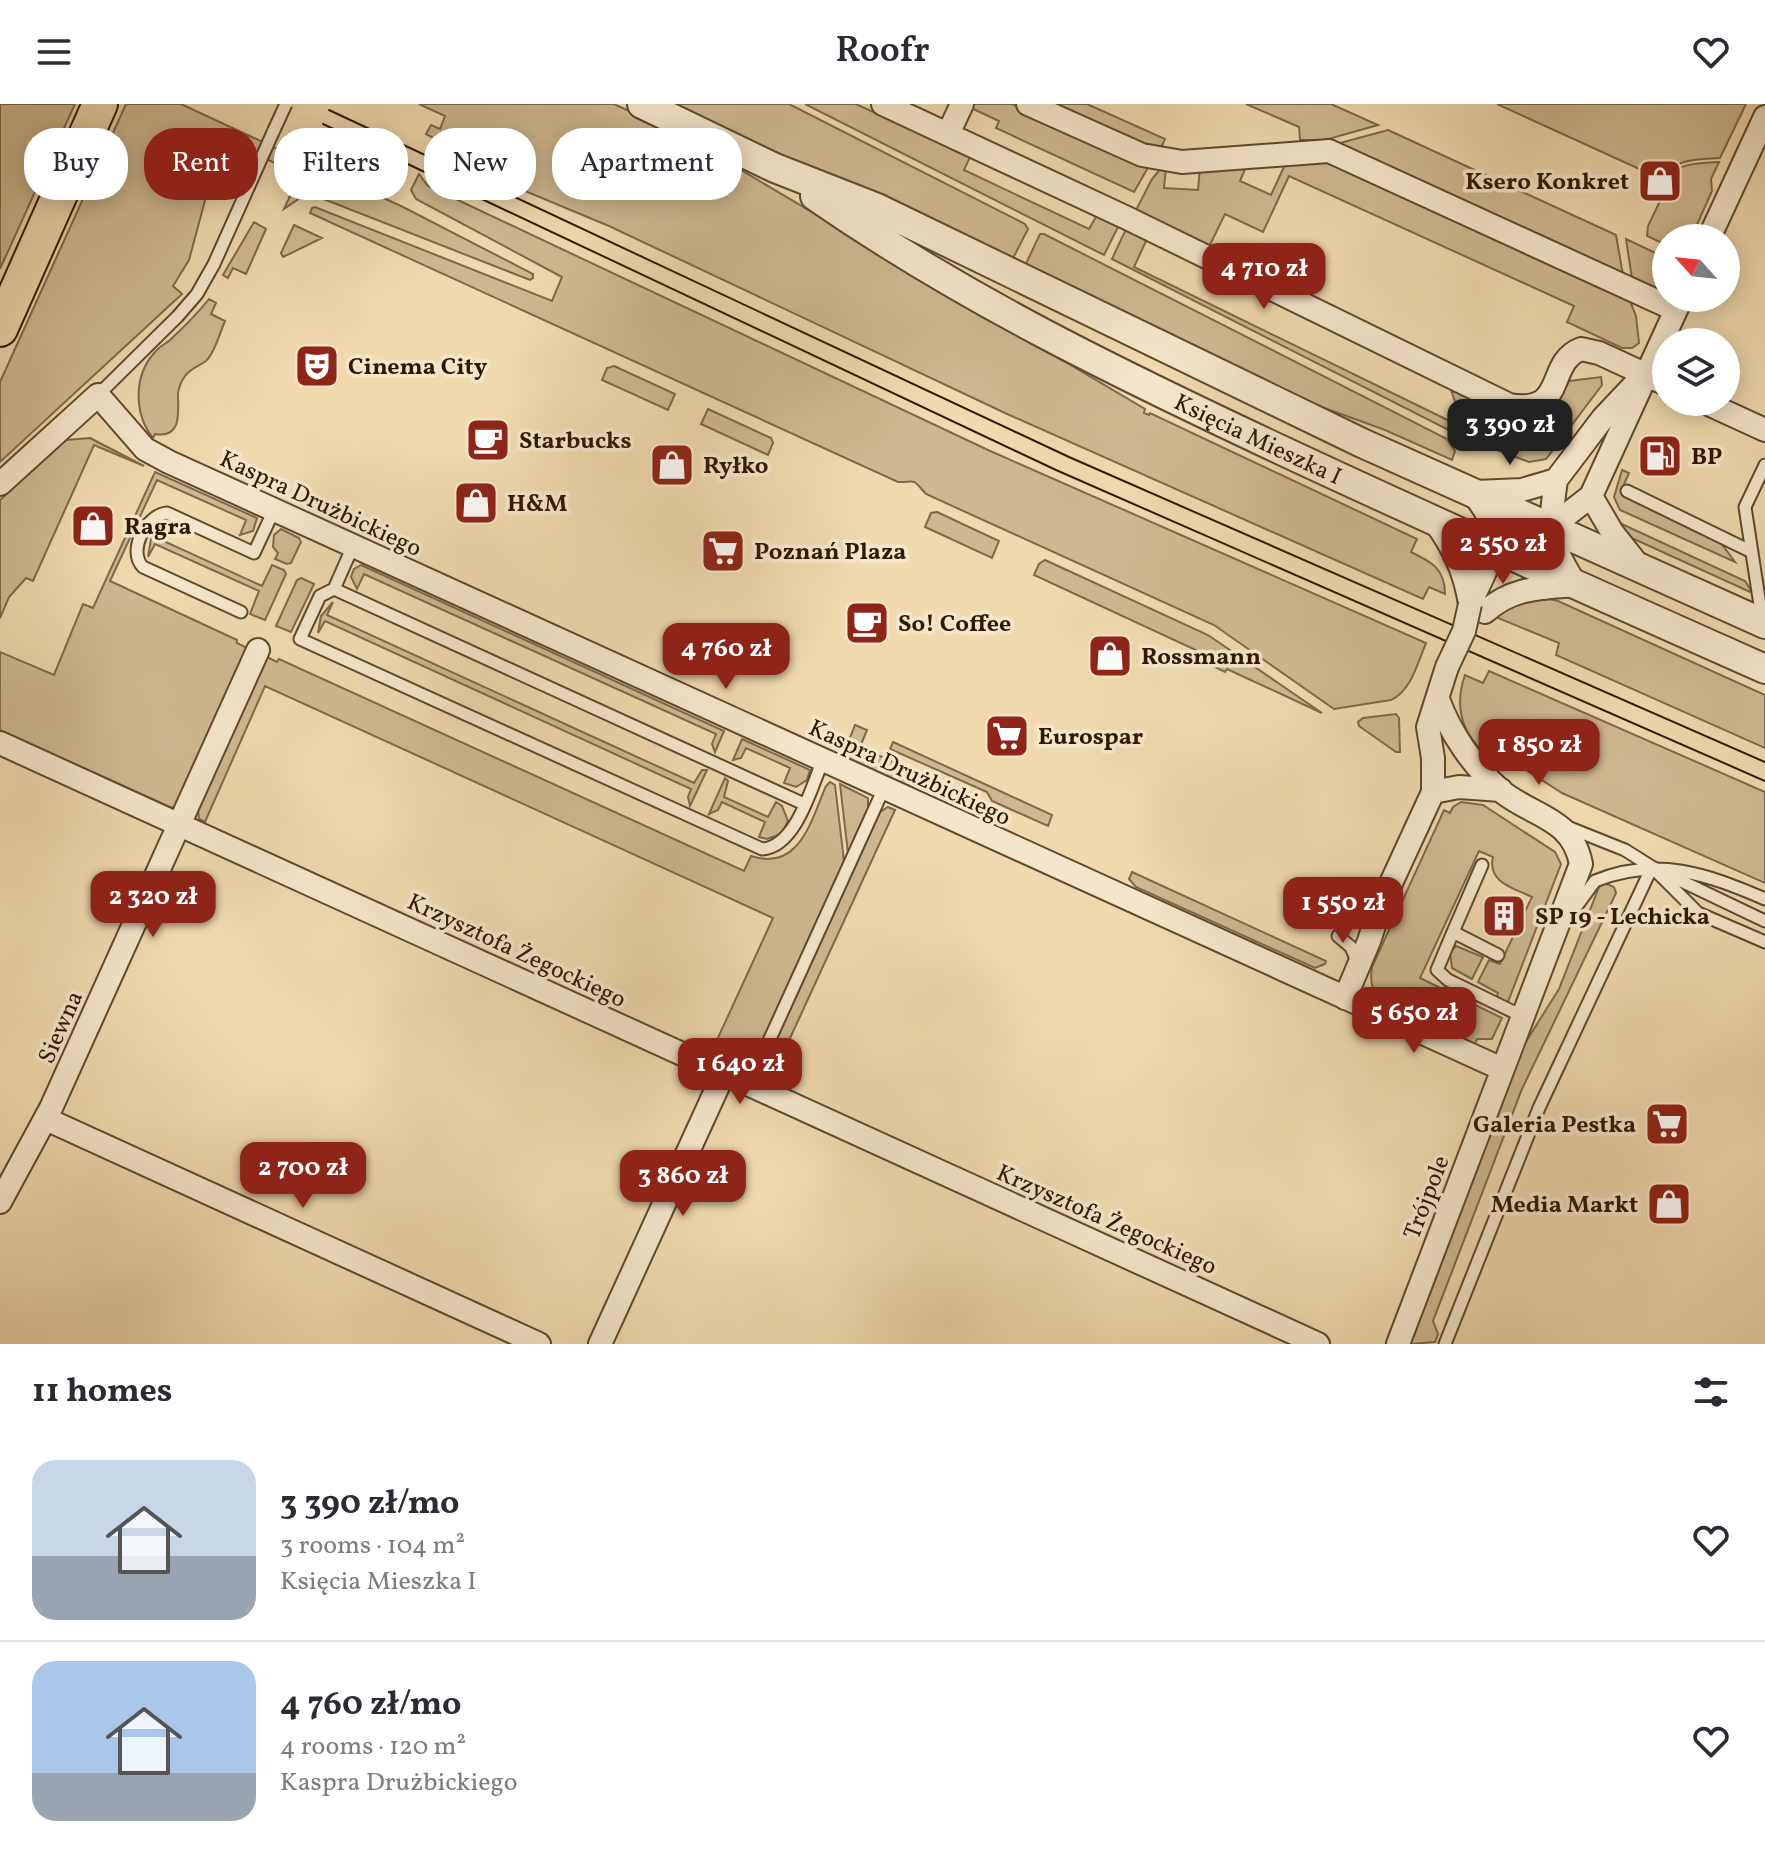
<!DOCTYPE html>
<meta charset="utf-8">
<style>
body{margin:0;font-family:Vollkorn,serif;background:#f7f7f7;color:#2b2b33;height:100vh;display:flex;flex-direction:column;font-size:30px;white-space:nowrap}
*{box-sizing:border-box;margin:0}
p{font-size:26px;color:#7c7c81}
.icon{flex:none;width:44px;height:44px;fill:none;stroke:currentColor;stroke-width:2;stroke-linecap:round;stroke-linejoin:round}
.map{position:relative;height:1240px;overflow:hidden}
.side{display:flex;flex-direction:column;background:#fff;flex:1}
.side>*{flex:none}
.top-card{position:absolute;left:24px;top:24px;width:800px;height:72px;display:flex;gap:16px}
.needle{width:52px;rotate:297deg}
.tools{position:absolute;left:1652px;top:120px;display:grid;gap:16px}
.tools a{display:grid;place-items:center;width:88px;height:88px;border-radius:50%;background:#fff;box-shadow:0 4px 20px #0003;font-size:40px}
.price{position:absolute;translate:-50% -68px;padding:0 18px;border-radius:16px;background:#8f2418;color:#fff;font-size:26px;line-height:52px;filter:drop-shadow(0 2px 4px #0008)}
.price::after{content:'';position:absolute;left:50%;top:48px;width:24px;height:18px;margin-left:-12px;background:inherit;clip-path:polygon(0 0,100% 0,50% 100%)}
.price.on{background:#222;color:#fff}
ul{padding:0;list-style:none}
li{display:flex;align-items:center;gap:24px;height:200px;padding:0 32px}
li+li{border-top:2px solid #e1e1e2}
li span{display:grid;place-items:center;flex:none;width:224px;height:160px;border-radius:24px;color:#555}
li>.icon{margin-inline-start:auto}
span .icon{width:96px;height:96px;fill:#fffc;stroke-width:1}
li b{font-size:34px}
h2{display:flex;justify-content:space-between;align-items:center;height:96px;padding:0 32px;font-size:34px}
.chip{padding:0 28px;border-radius:32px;background:#fff;box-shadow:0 4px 20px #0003;font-size:28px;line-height:72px}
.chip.on{background:#8f2418;color:#fff}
header{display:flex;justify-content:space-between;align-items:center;height:104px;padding:0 32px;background:#fff;font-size:36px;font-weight:600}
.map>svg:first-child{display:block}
</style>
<header><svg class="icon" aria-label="menu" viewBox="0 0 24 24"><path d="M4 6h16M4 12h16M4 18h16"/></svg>Roofr<svg class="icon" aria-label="heart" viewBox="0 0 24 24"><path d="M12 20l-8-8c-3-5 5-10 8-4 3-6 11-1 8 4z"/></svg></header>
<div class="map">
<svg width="1765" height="1240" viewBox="0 0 1765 1240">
<rect width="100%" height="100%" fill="#f0d9af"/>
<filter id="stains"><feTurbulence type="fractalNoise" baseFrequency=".0025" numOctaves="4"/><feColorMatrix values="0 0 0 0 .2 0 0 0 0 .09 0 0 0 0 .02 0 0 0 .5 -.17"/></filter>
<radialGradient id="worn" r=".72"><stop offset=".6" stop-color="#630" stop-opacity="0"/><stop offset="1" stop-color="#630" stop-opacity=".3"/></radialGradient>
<path fill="#cfb891" stroke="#7f6849" stroke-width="2" d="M 0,0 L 75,0 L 0,165 Z
M 126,0 L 181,0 L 403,103 L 533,170 L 533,174 L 530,176 L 311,90 L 303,92 L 284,105 L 300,70 L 228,38 L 207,89 L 189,156 L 173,182 L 182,190 L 0,358 L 0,278 Z
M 419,0 L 614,0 L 685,33 L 1145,305 L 1144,309 L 1149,311 L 1150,309 L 1417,435 L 1411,448 C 1432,458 1445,465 1445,490 L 1429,483 L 1423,495 L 1005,309 L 609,122 L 429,47 L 435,35 L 426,30 L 431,21 L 440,25 L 445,12 Z
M 674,0 L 789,0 L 1025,120 L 1028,125 L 1010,160 Z
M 805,0 L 856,0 L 970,53 L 964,66 L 1089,125 L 1097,111 L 1119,121 L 1104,151 Z
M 971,0 L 1012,0 L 1126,53 L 1150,60 L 1134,88 L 996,24 L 999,17 L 969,3 Z
M 1044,0 L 1087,0 L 1165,35 L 1159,48 Z
M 1246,0 L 1331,0 L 1378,21 L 1325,36 L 1300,36 L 1299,23 Z
M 1497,0 L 1746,0 L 1720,54 C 1699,55 1673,55 1659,74 Z
M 1388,26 L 1616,131 L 1624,177 L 1329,42 Z
M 1288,54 L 1326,55 L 1630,197 L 1636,212 L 1639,239 L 1632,244 L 1622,244 L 1567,218 L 1574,202 L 1289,72 L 1263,128 L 1225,110 L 1209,143 L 1135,108 L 1152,75 L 1161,64 L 1166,64 L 1164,84 L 1198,86 L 1200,64 L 1248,58 L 1240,77 L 1271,91 Z
M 1719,58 L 1711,75 L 1712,87 L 1691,134 L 1666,134 L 1666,141 L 1647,132 L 1648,122 L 1669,78 L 1663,75 C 1676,59 1700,59 1719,58 Z
M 419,70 L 428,82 L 988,346 L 1426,539 C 1418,558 1411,587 1391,596 L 1334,605 L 1214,521 L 926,390 C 911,374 919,378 898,378 L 310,109 L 312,104 L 315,103 L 552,197 L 562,173 L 416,95 L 411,86 Z
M 254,118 L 266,125 L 246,170 L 233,164 L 228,174 L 223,171 Z
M 294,121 L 322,134 L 283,153 L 281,149 Z
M 1126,125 L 1147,135 L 1134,163 L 1464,324 L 1451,286 L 1498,308 L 1484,337 L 1476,340 L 1112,155 Z
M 1040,130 L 1044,130 L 1447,335 L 1455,347 L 1452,356 L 1385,326 L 1297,294 L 1023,166 Z
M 1626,135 L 1666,154 L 1666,187 L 1664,191 L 1633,181 Z
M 209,195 L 216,199 L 211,210 L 225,217 C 220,228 215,249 206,257 C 199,262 191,264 185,272 C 182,276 179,284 178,289 C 178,306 183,335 155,330 L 153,334 C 134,310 133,272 155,248 C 159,243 165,240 170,236 C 184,223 197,210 209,195 Z
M 614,262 L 675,290 L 668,306 L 602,276 L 607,264 Z
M 1601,273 L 1602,281 L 1546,355 L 1529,358 L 1486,342 L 1501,309 L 1536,326 L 1543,326 L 1569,277 Z
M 708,305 L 771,334 L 773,339 L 768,351 L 701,320 Z
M 90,334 L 144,362 L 94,341 L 33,477 L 26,474 L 9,493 L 0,514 L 0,396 L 66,336 Z
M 1622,366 L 1629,369 L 1622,385 L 1623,392 L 1721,439 L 1735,458 L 1620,406 L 1614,393 Z
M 155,368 L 257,414 L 253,427 L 240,431 L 246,416 L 157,376 L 110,477 L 237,536 L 237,539 L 251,546 L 187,693 L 172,704 L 0,626 L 0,548 L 54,571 L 83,500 L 93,504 Z
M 937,408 L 999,437 L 992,454 L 925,423 L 931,409 Z
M 1611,415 L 1745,477 L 1751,486 L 1750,488 L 1634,435 L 1624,430 Z
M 160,421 L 163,421 L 157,434 L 262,482 L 272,461 L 284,466 L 286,470 L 265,516 L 250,510 L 259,487 L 155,440 L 148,453 L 151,435 Z
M 281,425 L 299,434 L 301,438 L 291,459 L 287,460 L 275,455 L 278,449 L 273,443 L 274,431 Z
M 1045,456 L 1208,531 L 1322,609 L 1227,565 L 1225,568 L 1209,560 L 1211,553 L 1034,471 L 1039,460 Z
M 361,461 L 724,627 L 715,648 L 712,640 L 716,630 L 364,470 L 357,485 L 351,473 L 354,465 Z
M 301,474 L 314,480 L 291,528 L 276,522 L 297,476 Z
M 1532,491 L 1558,497 L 1765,591 L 1765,644 L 1556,551 L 1559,539 L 1493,512 Z
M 333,498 L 327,511 L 694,679 L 702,666 L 707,666 L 690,702 L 688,693 L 691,685 L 325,517 L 318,529 L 321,512 Z
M 263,551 L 277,558 L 279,555 L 744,767 L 751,752 C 800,768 811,716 826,682 L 830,678 L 835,681 L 844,757 L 754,955 L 746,961 L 711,949 L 773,814 L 265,582 L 205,718 L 199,715 L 197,698 Z
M 1489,567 L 1765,688 L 1765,779 L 1562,689 L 1497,647 L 1490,654 C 1463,632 1453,605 1465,571 L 1483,579 Z
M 1396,610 L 1399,614 L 1400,648 L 1396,648 L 1359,622 L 1358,618 L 1363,614 Z
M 855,621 L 867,626 L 860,643 L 913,667 L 916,672 L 911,681 L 906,682 L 849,655 L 846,644 Z
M 742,635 L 810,666 L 807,676 L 796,683 L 784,679 L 790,664 L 746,644 L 741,654 L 733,656 Z
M 893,638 L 1052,711 L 1048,722 L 992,697 L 987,688 L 890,645 Z
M 725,674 L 728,677 L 724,693 L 768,713 L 776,698 L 782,702 L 788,717 L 781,730 L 767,735 L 759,733 L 765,718 L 722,698 L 718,706 L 709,710 Z
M 840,680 L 868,694 L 868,704 L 848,749 Z
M 1461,698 L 1483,701 L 1555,748 L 1561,760 L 1506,903 L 1496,895 L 1498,889 L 1478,878 L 1489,856 L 1500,860 L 1532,793 C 1513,784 1487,778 1493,753 L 1479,747 L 1420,874 L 1502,914 L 1492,935 L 1477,935 L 1474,942 L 1387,902 C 1373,891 1369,880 1372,863 L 1444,706 L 1450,709 L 1453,703 Z
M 888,703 L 895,706 L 774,969 L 780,979 L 772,976 L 765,961 L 880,708 Z
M 1132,768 L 1326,857 L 1325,860 L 1315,864 L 1136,783 L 1129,775 Z
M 1604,779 L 1614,783 L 1616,789 L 1522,985 L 1433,1217 L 1438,1230 L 1435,1238 L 1410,1240 L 1522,944 L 1559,885 L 1599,783 Z
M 1456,842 L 1483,853 L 1472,875 L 1452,864 L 1450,848 Z"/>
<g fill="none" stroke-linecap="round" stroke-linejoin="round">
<g stroke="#5f482c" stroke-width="15">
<path id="service" d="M 98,291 L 178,212 L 197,190 L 214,160 L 274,26
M 1627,387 L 1750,447
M 353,442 L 334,485 L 320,492 L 300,535 L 762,745 C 796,743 811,684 823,656
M 334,485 L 804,700
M 241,508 L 143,463 C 127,447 146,411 167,409 L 254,449 L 274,406
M 1762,514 L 1745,403 L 1765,361
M 1565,722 L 1625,746 L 1652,763 L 1698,809 L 1765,838
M 1348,811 L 1379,803
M 1570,811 L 1595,777 C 1657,752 1707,770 1765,795
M 1453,828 L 1482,761
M 1338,832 L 1351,843 L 1358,860
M 1498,851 L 1453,828 L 1437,866 L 1448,876 L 1524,913
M 749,981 L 884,684
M 1445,1240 L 1539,1004 L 1652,763 L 1765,817"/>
</g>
<g stroke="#5f482c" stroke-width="26">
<path id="minor" d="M 883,0 L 1127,114 L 1509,301 C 1568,311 1545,259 1581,245 L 1599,249 L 1666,280
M 1028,0 L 1142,51 L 1182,58 L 1329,47 L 1676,206
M 948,30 L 962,0
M 1709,134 L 1765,13
M 1704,298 L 1765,326
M 1556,376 L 1603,314 L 1638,277
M 0,380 L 98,291 L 145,345 L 169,358 L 1502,965
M 1475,388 L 1522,386 L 1556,376
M 1591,392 L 1612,428 L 1639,462
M 1435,418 C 1454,444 1465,468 1470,500
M 1495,445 L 1550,424 L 1591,392 L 1681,195
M 1470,500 C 1490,455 1510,432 1473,390
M 1485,508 C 1512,483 1541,484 1576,481 C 1547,436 1549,427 1556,376
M 0,639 L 1318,1240
M 1433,688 L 1459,683 L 1501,686
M 1345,894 L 1369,837 L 1380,803 L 1433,688 L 1433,654 L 1428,623 L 1447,563
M 46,1015 L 539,1240
M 0,1098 L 51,1004 L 258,546
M 600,1240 L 724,969
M 1398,1240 L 1581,760 C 1572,713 1533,713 1501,687 C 1473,662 1450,629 1438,595"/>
</g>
<g stroke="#5f482c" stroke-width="32">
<g id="tertiary">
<path d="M 642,0 L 775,64 L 877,104 L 1362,339 L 1765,520"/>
<path id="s1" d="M 815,92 C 964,195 1117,269 1281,346 C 1441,421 1603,493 1765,565"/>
</g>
</g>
<g stroke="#2f1801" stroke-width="38">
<path id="primary" d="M 0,225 L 100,0"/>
</g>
<use href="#service" stroke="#f5e6cb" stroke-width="11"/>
<use href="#minor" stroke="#f5e6cb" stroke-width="22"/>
<use href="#tertiary" stroke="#f5e6cb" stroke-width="28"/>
<use href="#primary" stroke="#f0d9af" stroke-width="34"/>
<path stroke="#2f1801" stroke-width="2" d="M 329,6 L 1069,353 L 1765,658
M 323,20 L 1056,366 L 1765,677"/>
<g stroke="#5f482c" stroke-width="15" stroke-linecap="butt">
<path id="service-bridge" d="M 274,26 L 286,0"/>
</g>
<g stroke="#5f482c" stroke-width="26" stroke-linecap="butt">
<path id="minor-bridge" d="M 1447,563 L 1464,527 L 1470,500"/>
</g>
<use href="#service-bridge" stroke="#f5e6cb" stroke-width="11"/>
<use href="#minor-bridge" stroke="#f5e6cb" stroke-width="22"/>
</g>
<defs>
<g id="shop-square" transform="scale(2.3)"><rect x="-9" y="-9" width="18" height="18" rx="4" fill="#8f2418" stroke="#f5e6cb"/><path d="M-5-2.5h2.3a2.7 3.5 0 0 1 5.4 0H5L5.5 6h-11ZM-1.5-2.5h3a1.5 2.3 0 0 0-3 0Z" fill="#fff"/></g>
<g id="theatre-square" transform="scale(2.3)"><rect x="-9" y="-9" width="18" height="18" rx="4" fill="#8f2418" stroke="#f5e6cb"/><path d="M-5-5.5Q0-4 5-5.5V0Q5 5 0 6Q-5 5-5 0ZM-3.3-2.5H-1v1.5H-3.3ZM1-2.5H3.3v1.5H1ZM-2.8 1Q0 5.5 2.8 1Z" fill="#fff"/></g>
<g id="cafe-square" transform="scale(2.3)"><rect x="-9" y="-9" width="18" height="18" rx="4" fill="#8f2418" stroke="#f5e6cb"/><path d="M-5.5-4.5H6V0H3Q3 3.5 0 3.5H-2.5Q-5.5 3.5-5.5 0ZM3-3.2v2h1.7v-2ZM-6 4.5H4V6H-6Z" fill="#fff"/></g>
<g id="fuel-square" transform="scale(2.3)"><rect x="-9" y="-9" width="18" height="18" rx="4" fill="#8f2418" stroke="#f5e6cb"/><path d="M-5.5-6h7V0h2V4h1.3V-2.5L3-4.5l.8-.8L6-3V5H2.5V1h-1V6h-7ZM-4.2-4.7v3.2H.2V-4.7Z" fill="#fff"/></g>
<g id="supermarket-square" transform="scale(2.3)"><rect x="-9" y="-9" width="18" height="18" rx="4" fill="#8f2418" stroke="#f5e6cb"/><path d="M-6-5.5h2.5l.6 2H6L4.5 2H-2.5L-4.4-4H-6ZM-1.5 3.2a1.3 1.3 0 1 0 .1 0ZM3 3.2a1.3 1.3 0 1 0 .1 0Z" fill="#fff"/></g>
<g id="building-square" transform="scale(2.3)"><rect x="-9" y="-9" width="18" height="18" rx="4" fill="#8f2418" stroke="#f5e6cb"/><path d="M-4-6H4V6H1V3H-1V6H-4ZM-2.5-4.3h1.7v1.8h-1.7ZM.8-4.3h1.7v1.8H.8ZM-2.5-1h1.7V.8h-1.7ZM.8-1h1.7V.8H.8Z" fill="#fff"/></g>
</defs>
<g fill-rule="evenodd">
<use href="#shop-square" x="1660" y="77"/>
<use href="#theatre-square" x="317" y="262"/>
<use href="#cafe-square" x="488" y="336"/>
<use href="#fuel-square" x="1660" y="352"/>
<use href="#shop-square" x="672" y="361"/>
<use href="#shop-square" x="476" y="399"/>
<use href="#shop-square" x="93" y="422"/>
<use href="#supermarket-square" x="723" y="447"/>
<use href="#cafe-square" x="867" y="519"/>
<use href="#shop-square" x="1110" y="552"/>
<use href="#supermarket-square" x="1007" y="632"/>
<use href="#building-square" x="1504" y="812"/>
<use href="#supermarket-square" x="1667" y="1020"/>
<use href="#shop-square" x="1669" y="1100"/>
</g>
<g text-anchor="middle" stroke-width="7" stroke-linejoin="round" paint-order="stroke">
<g font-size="24" font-weight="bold" fill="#2f1801" stroke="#f5e6cb" text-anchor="start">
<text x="1629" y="85" text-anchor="end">Ksero Konkret</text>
<text x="348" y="270">Cinema City</text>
<text x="519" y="344">Starbucks</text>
<text x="1691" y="360">BP</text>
<text x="703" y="369">Ryłko</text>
<text x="507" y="407">H&amp;M</text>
<text x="124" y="430">Ragra</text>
<text x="754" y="455">Poznań Plaza</text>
<text x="898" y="527">So! Coffee</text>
<text x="1141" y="560">Rossmann</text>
<text x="1038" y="640">Eurospar</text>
<text x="1535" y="820">SP 19 - Lechicka</text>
<text x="1636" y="1028" text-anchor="end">Galeria Pestka</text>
<text x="1638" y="1108" text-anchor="end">Media Markt</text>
</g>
<g font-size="24" fill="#2f1801" stroke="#f5e6cb">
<text dy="8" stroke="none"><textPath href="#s1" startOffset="506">Księcia Mieszka I</textPath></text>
<text transform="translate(321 399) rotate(25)" y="8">Kaspra Drużbickiego</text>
<text transform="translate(910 668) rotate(25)" y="8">Kaspra Drużbickiego</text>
<text transform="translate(517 846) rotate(25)" y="8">Krzysztofa Żegockiego</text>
<text transform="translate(60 923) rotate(-66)" y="8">Siewna</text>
<text transform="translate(1426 1093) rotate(-69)" y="8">Trójpole</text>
<text transform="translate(1107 1115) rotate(24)" y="8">Krzysztofa Żegockiego</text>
</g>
</g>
<rect width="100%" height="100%" filter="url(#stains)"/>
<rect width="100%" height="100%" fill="url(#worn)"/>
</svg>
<div class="tools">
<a><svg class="needle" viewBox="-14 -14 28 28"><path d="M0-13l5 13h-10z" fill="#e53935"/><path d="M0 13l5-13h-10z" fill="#7c7c81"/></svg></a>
<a><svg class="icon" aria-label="layers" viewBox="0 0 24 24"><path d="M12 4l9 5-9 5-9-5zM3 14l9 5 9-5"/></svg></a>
</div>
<b class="price" style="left:1264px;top:207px">4 710 zł</b>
<b class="price on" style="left:1510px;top:363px">3 390 zł</b>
<b class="price" style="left:1503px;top:482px">2 550 zł</b>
<b class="price" style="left:726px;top:587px">4 760 zł</b>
<b class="price" style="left:1539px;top:683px">1 850 zł</b>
<b class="price" style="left:153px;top:835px">2 320 zł</b>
<b class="price" style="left:1343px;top:841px">1 550 zł</b>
<b class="price" style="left:1414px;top:951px">5 650 zł</b>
<b class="price" style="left:740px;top:1002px">1 640 zł</b>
<b class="price" style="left:303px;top:1106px">2 700 zł</b>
<b class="price" style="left:683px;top:1114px">3 860 zł</b>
<div class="top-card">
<a class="chip">Buy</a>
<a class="chip on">Rent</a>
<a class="chip">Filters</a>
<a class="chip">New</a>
<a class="chip">Apartment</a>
</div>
</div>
<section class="side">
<h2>11 homes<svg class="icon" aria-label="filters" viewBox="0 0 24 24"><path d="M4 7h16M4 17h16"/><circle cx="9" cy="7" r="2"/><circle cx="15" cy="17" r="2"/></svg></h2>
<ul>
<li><span style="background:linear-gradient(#c9d6e8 60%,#9aa5b1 0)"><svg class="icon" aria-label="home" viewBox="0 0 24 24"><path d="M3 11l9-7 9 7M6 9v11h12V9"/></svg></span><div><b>3 390 zł/mo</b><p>3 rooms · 104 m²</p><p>Księcia Mieszka I</p></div><svg class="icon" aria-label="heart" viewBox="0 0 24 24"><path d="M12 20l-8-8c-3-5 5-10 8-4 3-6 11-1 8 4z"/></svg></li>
<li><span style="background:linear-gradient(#a9c7e8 70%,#9aa5b1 0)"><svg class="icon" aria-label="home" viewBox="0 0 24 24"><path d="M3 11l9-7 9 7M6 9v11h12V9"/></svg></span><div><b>4 760 zł/mo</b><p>4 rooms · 120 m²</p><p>Kaspra Drużbickiego</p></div><svg class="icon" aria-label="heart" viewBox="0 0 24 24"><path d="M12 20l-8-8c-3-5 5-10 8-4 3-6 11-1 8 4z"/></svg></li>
</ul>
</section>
